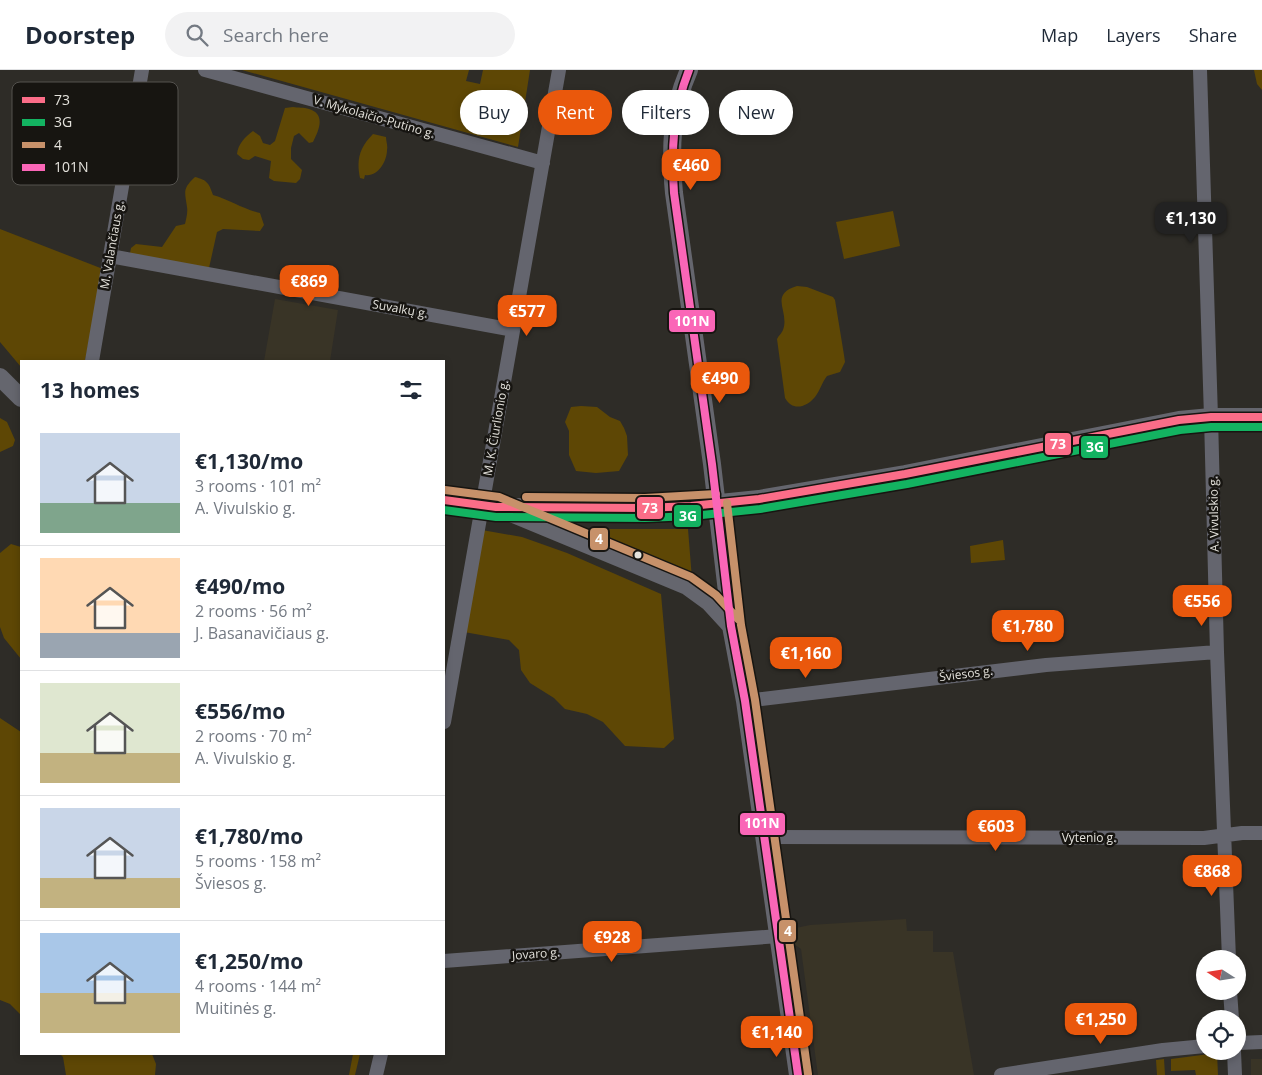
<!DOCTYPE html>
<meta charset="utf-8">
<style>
body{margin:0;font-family:"Open Sans",sans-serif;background:#f2f2f3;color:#1f2937;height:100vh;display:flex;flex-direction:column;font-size:19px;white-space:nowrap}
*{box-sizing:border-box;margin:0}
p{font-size:16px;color:#747a83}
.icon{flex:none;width:28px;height:28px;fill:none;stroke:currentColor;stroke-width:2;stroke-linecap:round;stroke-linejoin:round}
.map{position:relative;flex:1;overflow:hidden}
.sheet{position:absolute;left:20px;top:290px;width:425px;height:695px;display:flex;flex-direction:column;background:#fff;border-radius:0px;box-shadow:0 2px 8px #0003}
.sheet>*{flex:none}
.hud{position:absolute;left:460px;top:20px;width:475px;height:45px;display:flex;gap:10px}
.needle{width:32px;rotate:282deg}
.tools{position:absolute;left:1196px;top:880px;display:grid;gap:10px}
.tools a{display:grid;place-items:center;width:50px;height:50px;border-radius:50%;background:#fff;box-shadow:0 2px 8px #0003;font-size:25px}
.price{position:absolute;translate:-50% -42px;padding:0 11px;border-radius:10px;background:#ea580c;color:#fff;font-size:16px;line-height:32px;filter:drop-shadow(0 1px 2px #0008)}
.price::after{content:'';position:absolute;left:50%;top:30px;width:15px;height:11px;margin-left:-8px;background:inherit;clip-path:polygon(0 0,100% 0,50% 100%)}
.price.current{background:#222;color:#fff}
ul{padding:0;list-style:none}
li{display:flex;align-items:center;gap:15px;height:125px;padding:0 20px}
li+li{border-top:1px solid #e0e1e3}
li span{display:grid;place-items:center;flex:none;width:140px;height:100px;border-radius:0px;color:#555}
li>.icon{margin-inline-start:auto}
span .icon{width:60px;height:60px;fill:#fffc;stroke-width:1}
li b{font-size:21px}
h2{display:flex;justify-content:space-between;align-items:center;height:60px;padding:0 20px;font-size:21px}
.tag{padding:0 18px;border-radius:22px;background:#fff;box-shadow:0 2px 8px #0003;font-size:18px;line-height:45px}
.tag.current{background:#ea580c;color:#fff}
header{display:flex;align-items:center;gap:30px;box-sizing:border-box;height:70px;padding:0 25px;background:#fff;border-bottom:1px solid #e0e1e3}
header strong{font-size:24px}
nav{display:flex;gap:28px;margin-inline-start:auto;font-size:18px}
.search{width:350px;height:45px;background:#f2f2f3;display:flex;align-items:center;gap:12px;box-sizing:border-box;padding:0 18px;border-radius:28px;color:#747a83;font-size:19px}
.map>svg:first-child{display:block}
</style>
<header>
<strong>Doorstep</strong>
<div class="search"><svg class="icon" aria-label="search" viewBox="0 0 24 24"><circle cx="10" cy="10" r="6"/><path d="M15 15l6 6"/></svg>Search here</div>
<nav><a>Map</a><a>Layers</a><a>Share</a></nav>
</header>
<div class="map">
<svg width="1262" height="1005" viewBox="0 0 1262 1005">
<rect width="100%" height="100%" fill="#2e2c27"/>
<path fill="#393426" d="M 275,229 L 338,240 L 330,291 L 264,291 Z
M 906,849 L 907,861 L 933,861 L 933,882 L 953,882 L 974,1005 L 818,1005 L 801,879 L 794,874 L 791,859 L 810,855 Z
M 1251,989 L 1262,989 L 1262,1005 L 1251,1005 Z"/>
<path fill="#5e4705" d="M 242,0 L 469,0 L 466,11 L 480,14 L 483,0 L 530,0 L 518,77 Z
M 1254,0 L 1262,0 L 1262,20 L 1257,14 Z
M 293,37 C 298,38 304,37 309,39 C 326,44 319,60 313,72 L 309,73 L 299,63 L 294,66 L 291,78 L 291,89 L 302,100 L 300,109 L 296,113 L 274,111 L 269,108 L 271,91 L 255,86 L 249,90 L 243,89 L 237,84 C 238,74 245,67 253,61 L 260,66 L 263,73 L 270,75 L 275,71 L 285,38 Z
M 373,64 L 386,67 C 386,71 388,76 387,80 C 387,91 378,107 365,105 L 364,109 L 360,108 C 356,89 360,77 373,64 Z
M 195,107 C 207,110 209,113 213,125 C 230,130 243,139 260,143 L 264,155 L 260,161 L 223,159 L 217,162 L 209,198 L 134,187 L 130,183 L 131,178 L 136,174 L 162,177 L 176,156 L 185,154 C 186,149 188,143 187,137 C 185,122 182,119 195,107 Z
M 893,141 L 900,176 L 844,189 L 836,152 Z
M 0,159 L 103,199 L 85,291 L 21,291 L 21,297 L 0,272 Z
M 797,216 L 807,217 L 833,227 L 835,230 L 844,285 L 845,292 L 840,302 L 827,306 C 822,312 820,321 815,327 C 806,338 792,341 785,328 L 777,269 C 779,265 782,263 783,260 C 790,241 768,225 797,216 Z
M 581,336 L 597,337 L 610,347 L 620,351 L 624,358 L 627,366 L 628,385 L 619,401 L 596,403 L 576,401 L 569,385 L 569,361 L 565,352 L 571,337 Z
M 0,348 L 7,352 L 15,370 L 13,376 L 0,382 Z
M 570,459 L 688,459 L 692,509 Z
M 482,460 L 522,467 L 567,483 L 661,524 L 674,669 L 664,678 L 625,676 L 603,652 L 587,644 L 565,639 L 554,628 L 530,613 L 521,600 L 519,580 L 509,570 L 464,562 Z
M 1003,470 L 1005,490 L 971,493 L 970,476 Z
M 11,474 L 21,477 L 21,589 L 4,568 L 0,557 L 0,483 Z
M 0,648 L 21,662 L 21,945 L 10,934 L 0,930 Z
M 1217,983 L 1218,1005 L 1196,1005 L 1195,1000 L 1171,1001 L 1171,989 Z
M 60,984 L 152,984 L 156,994 L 155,1005 L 66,1005 L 63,987 Z
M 353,984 L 360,984 L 355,1005 L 349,1005 Z
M 1164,989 L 1165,1005 L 1157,1005 L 1156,990 Z"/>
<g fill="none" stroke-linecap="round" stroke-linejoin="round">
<path stroke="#64656e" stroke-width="14" d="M 205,0 L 543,93
M 1200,0 L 1211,347 L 1217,582 L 1229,889
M 110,186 L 513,260
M 92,291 L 142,0
M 745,631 L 1046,595 L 1217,582
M 444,652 L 559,0
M 765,767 L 1204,768 L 1242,763 L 1262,763
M 444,891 L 779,866
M 1230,921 L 1232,949
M 1238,973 L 1262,972
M 1234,981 L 1235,1005
M 376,1005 L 381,984
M 1001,1005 L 1163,980 L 1205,976"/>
<path stroke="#65666e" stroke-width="18" d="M 689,0 C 671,40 670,80 674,123 L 712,394 L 731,556 L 745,631 L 798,1005
M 0,307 L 21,328
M 444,430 L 496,437 L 645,438 L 691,436 L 759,429 L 905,404 L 1179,350 L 1211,347 L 1262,347
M 506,441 L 687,516 L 709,532 L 731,556"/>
<g stroke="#171511" stroke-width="11">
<path id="bus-1" d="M 444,430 L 496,437 L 645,438 L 691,436 L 759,429 L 905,404 L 1179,350 L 1211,347 L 1262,347"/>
</g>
<g stroke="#171511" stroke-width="11">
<path id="bus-2" d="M 444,440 L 496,447 L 645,448 L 692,446 L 760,439 L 907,414 L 1180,360 L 1211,357 L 1262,357"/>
</g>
<g stroke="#171511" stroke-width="11">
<path id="bus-3" d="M 445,420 L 499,427 L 691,507 L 716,525 L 738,549
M 526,427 L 645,428 L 716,424
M 727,433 L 741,555 L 755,630 L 808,1004"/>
</g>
<g stroke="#171511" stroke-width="11">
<path id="bus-4" d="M 689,0 C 673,40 671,80 674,123 L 712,394 L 731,556 L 745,631 L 798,1005"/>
</g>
<use href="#bus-1" stroke="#fb6d88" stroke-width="8"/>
<use href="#bus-2" stroke="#13b361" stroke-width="8"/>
<use href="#bus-3" stroke="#c7916a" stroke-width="8"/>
<use href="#bus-4" stroke="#fa66b7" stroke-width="8"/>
</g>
<circle fill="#e4e2dc" stroke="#171511" stroke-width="2" cx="638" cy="485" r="4.5"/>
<g text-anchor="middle" stroke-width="5" stroke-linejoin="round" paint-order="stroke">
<g font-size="12" fill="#e4e2dc" stroke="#171511">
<text transform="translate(374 47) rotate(16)" y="4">V. Mykolaičio-Putino g.</text>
<text transform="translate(112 175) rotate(-80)" y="4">M. Valančiaus g.</text>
<text transform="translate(400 239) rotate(10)" y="4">Suvalkų g.</text>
<text transform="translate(496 358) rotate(-80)" y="4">M. K. Čiurlionio g.</text>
<text transform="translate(1214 444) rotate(-91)" y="4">A. Vivulskio g.</text>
<text transform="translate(966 604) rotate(-7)" y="4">Šviesos g.</text>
<text x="1089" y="772">Vytenio g.</text>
<text transform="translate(536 884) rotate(-4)" y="4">Jovaro g.</text>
</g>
</g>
<rect x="12" y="12" width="166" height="103" rx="8" fill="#171511" stroke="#54524e" stroke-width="1"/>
<rect x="22" y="27" width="23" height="6" fill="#fb6d88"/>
<rect x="22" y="49" width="23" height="7" fill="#13b361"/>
<rect x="22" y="72" width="23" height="6" fill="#c7916a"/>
<rect x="22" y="94" width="23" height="7" fill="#fa66b7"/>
<g font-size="14" fill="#e4e2dc">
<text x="54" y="35">73</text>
<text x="54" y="57">3G</text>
<text x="54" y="80">4</text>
<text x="54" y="102">101N</text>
</g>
<g stroke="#171511" stroke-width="2">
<rect x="668" y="239" width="48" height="24" rx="5" fill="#fa66b7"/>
<rect x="1044" y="362" width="28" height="24" rx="5" fill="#fb6d88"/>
<rect x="1080" y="365" width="29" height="24" rx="5" fill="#13b361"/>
<rect x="636" y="426" width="28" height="24" rx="5" fill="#fb6d88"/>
<rect x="673" y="434" width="29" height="24" rx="5" fill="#13b361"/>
<rect x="589" y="457" width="20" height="24" rx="5" fill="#c7916a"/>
<rect x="739" y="742" width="47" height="24" rx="5" fill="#fa66b7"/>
<rect x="778" y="849" width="19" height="24" rx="5" fill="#c7916a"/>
</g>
<g font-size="14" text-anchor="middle" font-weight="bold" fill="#fff">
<text x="692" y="256">101N</text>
<text x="1058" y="379">73</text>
<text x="1095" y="382">3G</text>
<text x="650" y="443">73</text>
<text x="688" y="451">3G</text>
<text x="599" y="474">4</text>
<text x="762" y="758">101N</text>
<text x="788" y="866">4</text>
</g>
</svg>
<div class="tools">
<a><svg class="needle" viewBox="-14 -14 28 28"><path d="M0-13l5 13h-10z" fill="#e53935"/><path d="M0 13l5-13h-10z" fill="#747a83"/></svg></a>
<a><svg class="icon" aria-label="locate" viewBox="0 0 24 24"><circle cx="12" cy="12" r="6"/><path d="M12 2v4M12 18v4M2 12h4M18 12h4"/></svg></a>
</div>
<b class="price" style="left:691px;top:121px">€460</b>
<b class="price current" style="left:1191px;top:174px">€1,130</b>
<b class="price" style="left:309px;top:237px">€869</b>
<b class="price" style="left:527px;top:267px">€577</b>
<b class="price" style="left:720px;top:334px">€490</b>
<b class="price" style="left:1202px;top:557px">€556</b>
<b class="price" style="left:1028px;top:582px">€1,780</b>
<b class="price" style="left:806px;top:609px">€1,160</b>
<b class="price" style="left:996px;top:782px">€603</b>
<b class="price" style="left:1212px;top:827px">€868</b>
<b class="price" style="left:612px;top:893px">€928</b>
<b class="price" style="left:1101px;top:975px">€1,250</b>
<b class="price" style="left:777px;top:988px">€1,140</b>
<div class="hud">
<a class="tag">Buy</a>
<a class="tag current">Rent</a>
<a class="tag">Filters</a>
<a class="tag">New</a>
</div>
<section class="sheet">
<h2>13 homes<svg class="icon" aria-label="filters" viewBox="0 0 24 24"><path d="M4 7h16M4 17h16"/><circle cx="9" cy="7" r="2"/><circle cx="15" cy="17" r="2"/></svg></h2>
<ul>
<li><span style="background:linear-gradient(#c9d6e8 70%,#7fa58c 0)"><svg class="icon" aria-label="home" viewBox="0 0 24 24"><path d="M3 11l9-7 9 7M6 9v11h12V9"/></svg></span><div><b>€1,130/mo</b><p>3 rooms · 101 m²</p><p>A. Vivulskio g.</p></div></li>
<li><span style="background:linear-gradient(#ffd9b3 75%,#9aa5b1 0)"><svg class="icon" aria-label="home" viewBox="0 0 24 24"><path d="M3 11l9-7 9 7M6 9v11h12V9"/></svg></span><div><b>€490/mo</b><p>2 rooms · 56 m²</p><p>J. Basanavičiaus g.</p></div></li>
<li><span style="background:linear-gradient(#dfe7d0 70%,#c2b280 0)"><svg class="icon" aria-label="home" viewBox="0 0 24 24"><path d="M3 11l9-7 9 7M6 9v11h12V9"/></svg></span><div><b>€556/mo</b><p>2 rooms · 70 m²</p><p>A. Vivulskio g.</p></div></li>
<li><span style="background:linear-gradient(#c9d6e8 70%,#c2b280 0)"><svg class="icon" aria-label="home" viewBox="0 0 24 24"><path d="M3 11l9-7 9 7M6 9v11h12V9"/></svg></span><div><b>€1,780/mo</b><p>5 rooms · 158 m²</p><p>Šviesos g.</p></div></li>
<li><span style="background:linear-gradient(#a9c7e8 60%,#c2b280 0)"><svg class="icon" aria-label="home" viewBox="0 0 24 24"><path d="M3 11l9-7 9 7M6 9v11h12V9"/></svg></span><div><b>€1,250/mo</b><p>4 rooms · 144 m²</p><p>Muitinės g.</p></div></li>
</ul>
</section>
</div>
